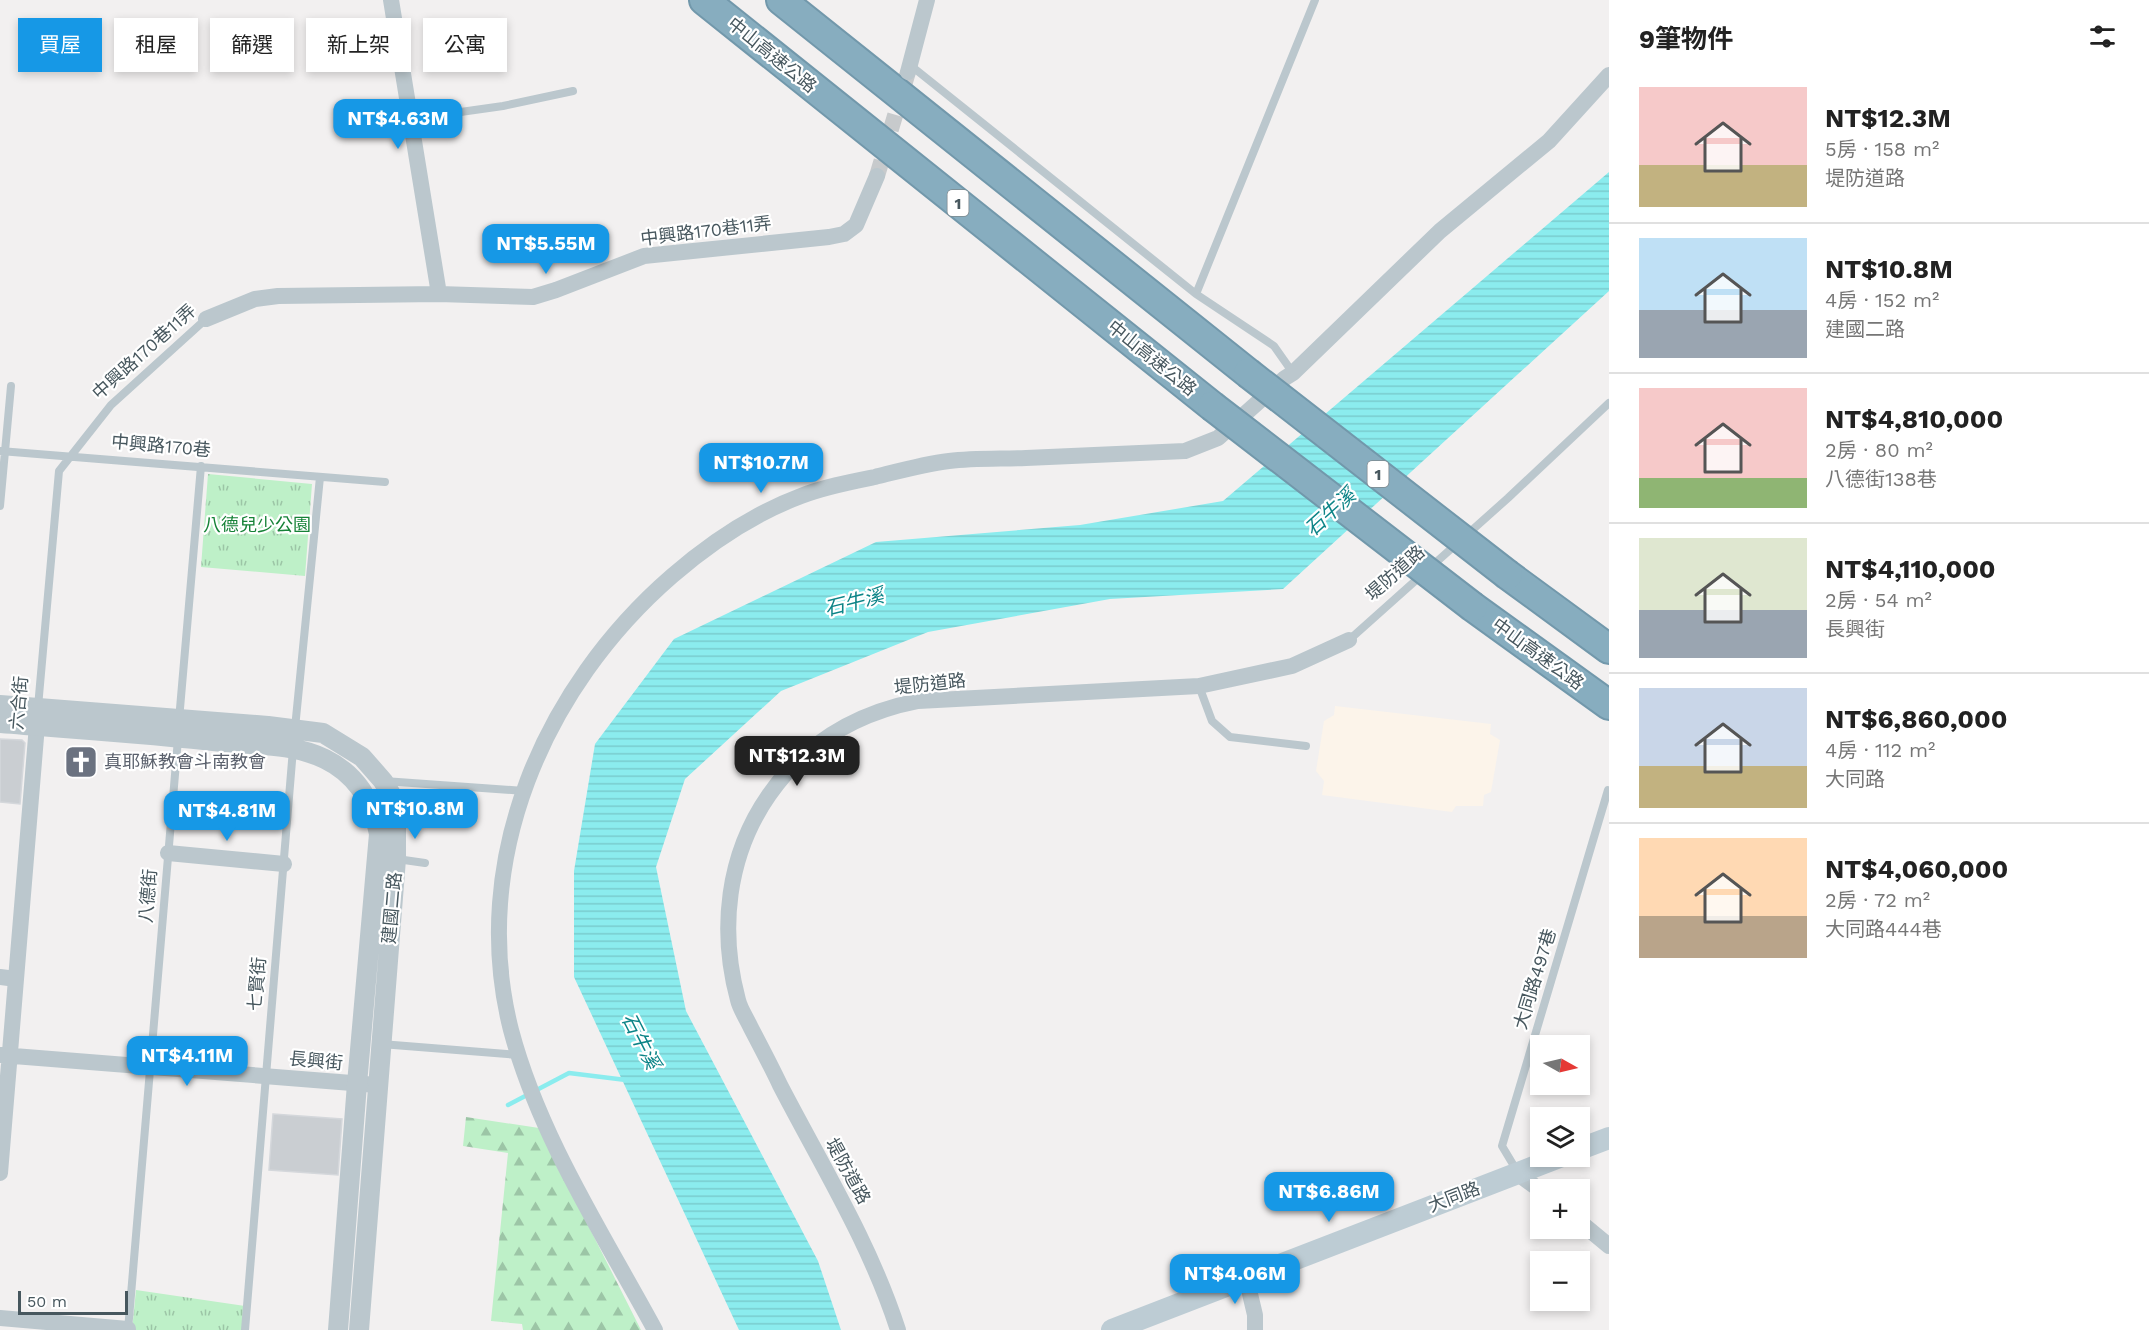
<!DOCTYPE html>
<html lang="zh-TW">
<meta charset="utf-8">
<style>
body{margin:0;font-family:"Work Sans","Noto Sans TC",sans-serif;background:#f2f2f2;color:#222;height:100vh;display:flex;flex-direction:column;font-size:22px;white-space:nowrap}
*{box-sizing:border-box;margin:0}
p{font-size:20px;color:#767676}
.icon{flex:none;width:33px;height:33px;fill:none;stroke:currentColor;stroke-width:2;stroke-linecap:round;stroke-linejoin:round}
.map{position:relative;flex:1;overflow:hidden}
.panel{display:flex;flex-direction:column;background:#fff;width:540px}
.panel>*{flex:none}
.hud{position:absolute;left:18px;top:18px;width:570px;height:54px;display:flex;gap:12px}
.needle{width:39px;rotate:98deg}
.buttons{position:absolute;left:1530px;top:1035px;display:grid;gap:12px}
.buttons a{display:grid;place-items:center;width:60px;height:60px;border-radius:0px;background:#fff;box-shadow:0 3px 9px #0003;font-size:30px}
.scale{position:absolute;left:18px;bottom:15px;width:110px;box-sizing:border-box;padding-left:6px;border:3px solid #47575e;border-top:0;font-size:16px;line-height:21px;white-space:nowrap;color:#47575e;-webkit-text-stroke:4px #fff;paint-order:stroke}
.price{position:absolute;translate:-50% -51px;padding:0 14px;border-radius:12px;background:#1698e6;color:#fff;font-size:20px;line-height:39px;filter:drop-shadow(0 2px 3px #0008)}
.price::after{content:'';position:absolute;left:50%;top:36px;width:18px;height:14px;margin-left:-9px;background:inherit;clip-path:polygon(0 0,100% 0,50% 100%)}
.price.selected{background:#222;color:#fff}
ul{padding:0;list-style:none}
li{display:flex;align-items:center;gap:18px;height:150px;padding:0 30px}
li+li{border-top:2px solid #e0e0e0}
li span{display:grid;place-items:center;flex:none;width:168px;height:120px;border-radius:0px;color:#555}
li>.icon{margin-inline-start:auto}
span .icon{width:72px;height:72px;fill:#fffc;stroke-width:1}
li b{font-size:26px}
h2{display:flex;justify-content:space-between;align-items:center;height:72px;padding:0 30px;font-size:26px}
.tag{padding:0 21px;border-radius:0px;background:#fff;box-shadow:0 3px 9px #0003;font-size:21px;line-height:54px}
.tag.selected{background:#1698e6;color:#fff}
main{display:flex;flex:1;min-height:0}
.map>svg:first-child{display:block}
</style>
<main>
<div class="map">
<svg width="1609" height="1330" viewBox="0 0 1609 1330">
<defs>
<pattern id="forest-firs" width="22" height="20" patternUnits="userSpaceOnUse" patternTransform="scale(1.5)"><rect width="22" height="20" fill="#bef0c8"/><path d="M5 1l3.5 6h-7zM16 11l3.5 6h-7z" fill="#9cc5a6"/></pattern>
<pattern id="park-tufts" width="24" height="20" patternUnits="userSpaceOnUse" patternTransform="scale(1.5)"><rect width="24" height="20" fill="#bef0c8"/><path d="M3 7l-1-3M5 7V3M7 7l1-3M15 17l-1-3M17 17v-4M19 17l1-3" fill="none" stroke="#9cc5a6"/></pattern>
<pattern id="water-rules" width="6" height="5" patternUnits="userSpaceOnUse" patternTransform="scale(1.5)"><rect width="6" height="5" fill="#8becee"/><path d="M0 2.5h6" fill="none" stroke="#79ccce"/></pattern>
</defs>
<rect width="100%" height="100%" fill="#f2f0f0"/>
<path fill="#fcf4ea" d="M 1335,706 L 1491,724 L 1490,734 L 1500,740 L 1491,792 L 1484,795 L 1483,806 L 1456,806 L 1452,812 L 1322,795 L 1324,781 L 1316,771 L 1324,721 L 1334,715 Z"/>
<path fill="url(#forest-firs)" d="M 466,1117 L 539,1128 L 641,1330 L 523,1330 L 522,1324 L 491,1321 L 508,1153 L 463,1146 Z"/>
<path fill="url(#park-tufts)" d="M 208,474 L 312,484 L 305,576 L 201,567 Z
M 136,1290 L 245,1306 L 242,1330 L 132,1330 Z"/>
<path fill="url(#water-rules)" d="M 1609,172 L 1609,291 L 1283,589 L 1110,599 L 928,632 L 781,691 L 685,779 L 656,867 L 686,1011 L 818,1261 L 841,1330 L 739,1330 L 574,977 L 574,871 L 595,744 L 674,639 L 876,542 L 1080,525 L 1223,501 Z"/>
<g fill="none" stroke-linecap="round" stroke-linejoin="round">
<path stroke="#8becee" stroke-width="4.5" d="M 508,1105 L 569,1073 L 626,1080"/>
</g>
<path fill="#caced2" stroke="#d4d7db" stroke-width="1.5" d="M 0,739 L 22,740 L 25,743 L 20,804 L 0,802 Z
M 273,1114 L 342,1119 L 338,1175 L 269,1170 Z"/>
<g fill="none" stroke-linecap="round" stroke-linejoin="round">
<path stroke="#c7cacc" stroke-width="16" stroke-dasharray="16 8" stroke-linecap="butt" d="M 877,176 L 908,72"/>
<g stroke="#7298ab" stroke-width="32">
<path id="motorway" d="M 704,0 L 1212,406
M 781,0 L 1248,373
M 1508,575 L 1609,649
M 1473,607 L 1609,705"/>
</g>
<path stroke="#bbc7cd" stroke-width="8" d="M 910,65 L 1196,294
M 411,119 L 503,106 L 573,91
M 1293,373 L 1274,346 L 1196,294 L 1315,0
M 0,451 L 385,482
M 0,506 L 11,386
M 1349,640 L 1508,498 L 1609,403
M 1199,686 L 1212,721 L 1230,737 L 1306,746
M 38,707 L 59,471 L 111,405 L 206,319
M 179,720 L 201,466
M 295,728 L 320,477
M 384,781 L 524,791
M 397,859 L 425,863
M 381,1044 L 518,1055
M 1517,1171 L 1502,1146 L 1608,790
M 128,1330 L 178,739
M 245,1330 L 293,749"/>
<path stroke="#bbc7cd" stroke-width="16" d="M 391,0 L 439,294
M 908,72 L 927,0
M 206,319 L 255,299 L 278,296 L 439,294 L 533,297 L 556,290 L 644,256 L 829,237 L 844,234 L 856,225 L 877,176
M 168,853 L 284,864
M 0,977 L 16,979
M 1,1055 L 377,1085
M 0,1173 L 38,713
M 1518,1174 L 1540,1190
M 1580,1222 L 1609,1246
M 1246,1277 L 1255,1315 L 1255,1330
M 0,1318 L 128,1329
M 655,1330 C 603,1234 539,1136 511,1030 C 468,861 544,687 672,576 C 710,543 753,514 801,496 C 824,487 850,482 875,477 C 899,471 924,464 949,461 C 974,458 1000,459 1026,458 C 1079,456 1132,453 1185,451 L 1218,438 L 1285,378 L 1293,373 L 1440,231 L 1549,141 L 1609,75
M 898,1330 C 870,1243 822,1166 780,1085 C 771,1066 761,1047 751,1028 C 747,1019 740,1009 738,1000 C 719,930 727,855 769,795 C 805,743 857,713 918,701 L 1199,686 L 1292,666 L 1349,640"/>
<path stroke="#bbc7cd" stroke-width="20" d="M 0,705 L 268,726 L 323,733 L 362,757 L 383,781 L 392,796 L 396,811 L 396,859 L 359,1330
M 0,723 C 74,729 149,734 223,742 C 257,745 294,744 325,759 C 356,774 373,802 379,834 L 357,1084 L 338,1330"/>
<path stroke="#bdccd4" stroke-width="22" d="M 1580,1149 L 1609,1138
M 1112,1330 L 1562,1156"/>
<use href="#motorway" stroke="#87adbf" stroke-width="28"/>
<g stroke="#7298ab" stroke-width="32" stroke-linecap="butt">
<path id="motorway-bridge" d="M 1248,373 L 1508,575
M 1212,406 L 1473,607"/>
</g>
<use href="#motorway-bridge" stroke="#87adbf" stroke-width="28"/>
</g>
<defs>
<g id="church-square" transform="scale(1.725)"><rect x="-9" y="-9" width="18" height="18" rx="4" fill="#6b7280" stroke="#fff"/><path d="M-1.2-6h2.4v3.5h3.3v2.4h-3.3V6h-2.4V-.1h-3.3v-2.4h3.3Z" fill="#fff"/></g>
</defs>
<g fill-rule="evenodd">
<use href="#church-square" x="81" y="762"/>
</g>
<g text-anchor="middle" stroke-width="4.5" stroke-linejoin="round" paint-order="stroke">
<g fill="#fff" stroke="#7e898e" stroke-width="1.5">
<rect x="947.5" y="190" width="21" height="26" rx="4.5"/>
<rect x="1367.5" y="461" width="21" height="26" rx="4.5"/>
</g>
<g font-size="16" font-weight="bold" fill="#47575e">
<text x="958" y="209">1</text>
<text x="1378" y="480">1</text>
</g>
<g font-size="18" fill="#47575e" stroke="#fff">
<text transform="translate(772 55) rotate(39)" y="6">中山高速公路</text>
<text transform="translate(706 231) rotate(-7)" y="6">中興路170巷11弄</text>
<text transform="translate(144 352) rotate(-42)" y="6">中興路170巷11弄</text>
<text transform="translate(1152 358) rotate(39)" y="6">中山高速公路</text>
<text transform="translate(161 446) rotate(5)" y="6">中興路170巷</text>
<text transform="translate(1395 573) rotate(-42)" y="6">堤防道路</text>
<text transform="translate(1538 654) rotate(36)" y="6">中山高速公路</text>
<text transform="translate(930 684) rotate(-6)" y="6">堤防道路</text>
<text transform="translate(19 703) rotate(-85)" y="6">六合街</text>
<text transform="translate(148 896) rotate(-85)" y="6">八德街</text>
<text transform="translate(392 908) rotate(-85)" y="6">建國二路</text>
<text transform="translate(1535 979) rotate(-73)" y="6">大同路497巷</text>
<text transform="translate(257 984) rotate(-85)" y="6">七賢街</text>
<text transform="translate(316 1061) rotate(5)" y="6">長興街</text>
<text transform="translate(848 1171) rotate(61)" y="6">堤防道路</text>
<text transform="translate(1454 1197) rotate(-21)" y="6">大同路</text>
</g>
<g font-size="18" fill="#168237" stroke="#fff">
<text x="257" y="531">八德兒少公園</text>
</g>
<g font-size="18" fill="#5b616d" stroke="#fff" text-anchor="start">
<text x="104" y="768">真耶穌教會斗南教會</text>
</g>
<g font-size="20" font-style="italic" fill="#0c8487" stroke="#fff">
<text transform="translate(1330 512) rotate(-42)" y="7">石牛溪</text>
<text transform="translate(854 602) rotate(-14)" y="7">石牛溪</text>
<text transform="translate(641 1041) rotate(63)" y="7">石牛溪</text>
</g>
</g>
</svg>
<div class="buttons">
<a><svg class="needle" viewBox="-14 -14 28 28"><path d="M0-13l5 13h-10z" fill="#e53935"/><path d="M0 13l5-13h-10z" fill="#767676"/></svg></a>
<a><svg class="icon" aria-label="layers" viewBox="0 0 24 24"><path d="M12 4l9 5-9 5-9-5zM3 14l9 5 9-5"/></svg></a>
<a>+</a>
<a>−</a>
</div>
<div class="scale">50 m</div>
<b class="price" style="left:398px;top:150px">NT$4.63M</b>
<b class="price" style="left:546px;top:275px">NT$5.55M</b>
<b class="price" style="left:761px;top:494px">NT$10.7M</b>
<b class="price selected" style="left:797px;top:787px">NT$12.3M</b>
<b class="price" style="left:415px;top:840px">NT$10.8M</b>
<b class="price" style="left:227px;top:842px">NT$4.81M</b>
<b class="price" style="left:187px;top:1087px">NT$4.11M</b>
<b class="price" style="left:1329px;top:1223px">NT$6.86M</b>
<b class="price" style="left:1235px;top:1305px">NT$4.06M</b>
<div class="hud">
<a class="tag selected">買屋</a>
<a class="tag">租屋</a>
<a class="tag">篩選</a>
<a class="tag">新上架</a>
<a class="tag">公寓</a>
</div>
</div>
<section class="panel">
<h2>9筆物件<svg class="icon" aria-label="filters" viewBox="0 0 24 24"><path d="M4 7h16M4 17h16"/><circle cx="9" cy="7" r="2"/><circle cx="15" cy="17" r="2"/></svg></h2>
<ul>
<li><span style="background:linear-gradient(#f6c9c9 65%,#c2b280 0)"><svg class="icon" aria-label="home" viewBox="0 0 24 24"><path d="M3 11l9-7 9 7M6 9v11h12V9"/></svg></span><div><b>NT$12.3M</b><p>5房 · 158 m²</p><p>堤防道路</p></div></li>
<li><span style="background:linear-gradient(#bfe0f5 60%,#9aa5b1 0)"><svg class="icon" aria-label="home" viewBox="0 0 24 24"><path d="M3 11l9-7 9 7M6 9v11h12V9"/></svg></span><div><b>NT$10.8M</b><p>4房 · 152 m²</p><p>建國二路</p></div></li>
<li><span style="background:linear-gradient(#f6c9c9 75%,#8fb573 0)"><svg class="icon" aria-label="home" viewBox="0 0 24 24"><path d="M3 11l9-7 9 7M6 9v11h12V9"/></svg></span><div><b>NT$4,810,000</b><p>2房 · 80 m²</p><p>八德街138巷</p></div></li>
<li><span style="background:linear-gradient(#dfe7d0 60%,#9aa5b1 0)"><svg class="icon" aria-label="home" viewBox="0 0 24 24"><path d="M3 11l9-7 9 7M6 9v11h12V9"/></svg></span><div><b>NT$4,110,000</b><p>2房 · 54 m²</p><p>長興街</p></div></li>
<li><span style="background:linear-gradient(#c9d6e8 65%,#c2b280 0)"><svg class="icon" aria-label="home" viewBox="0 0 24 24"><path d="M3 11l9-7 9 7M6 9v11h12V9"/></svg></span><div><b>NT$6,860,000</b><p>4房 · 112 m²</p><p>大同路</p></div></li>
<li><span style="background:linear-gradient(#ffd9b3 65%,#b9a48a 0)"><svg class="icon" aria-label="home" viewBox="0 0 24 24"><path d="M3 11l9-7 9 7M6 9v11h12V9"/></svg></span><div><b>NT$4,060,000</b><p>2房 · 72 m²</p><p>大同路444巷</p></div></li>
</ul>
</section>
</main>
